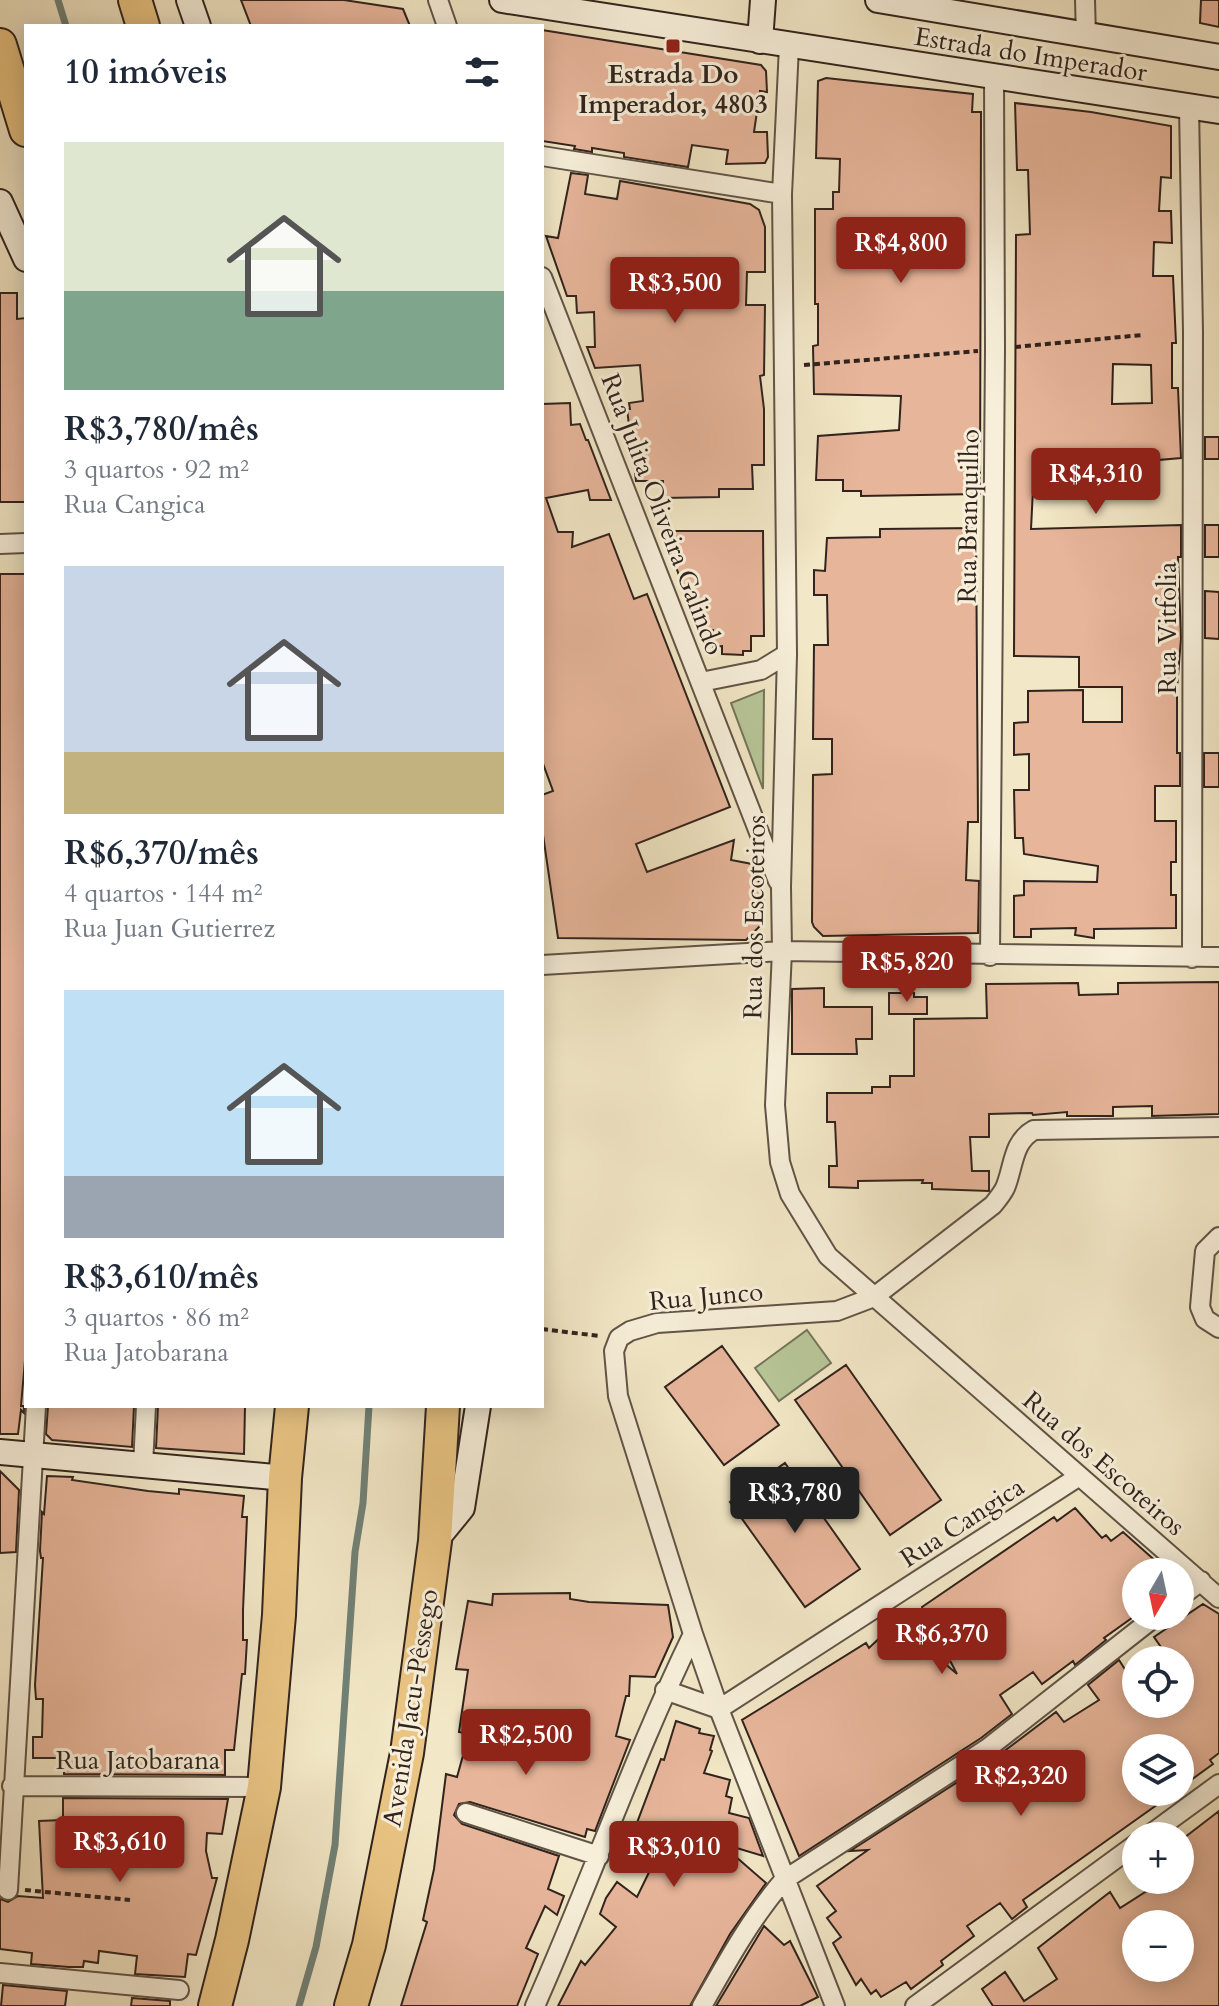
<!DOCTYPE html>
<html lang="pt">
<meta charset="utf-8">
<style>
body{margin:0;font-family:Cardo,serif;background:#f6f6f7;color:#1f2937;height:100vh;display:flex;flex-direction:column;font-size:30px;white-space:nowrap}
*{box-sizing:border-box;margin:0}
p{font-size:26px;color:#747a83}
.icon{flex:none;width:44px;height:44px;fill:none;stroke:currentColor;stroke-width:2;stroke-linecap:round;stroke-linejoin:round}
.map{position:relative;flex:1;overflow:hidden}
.drawer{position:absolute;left:24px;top:24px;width:520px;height:1384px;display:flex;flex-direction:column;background:#fff;border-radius:0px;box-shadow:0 4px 20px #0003}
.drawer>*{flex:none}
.needle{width:52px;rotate:189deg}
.fabs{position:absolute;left:1122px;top:1558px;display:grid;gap:16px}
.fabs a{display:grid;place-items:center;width:72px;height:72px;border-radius:50%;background:#fff;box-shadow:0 4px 20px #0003;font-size:40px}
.price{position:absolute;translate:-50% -68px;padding:0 18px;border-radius:8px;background:#8f2418;color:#fff;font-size:26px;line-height:52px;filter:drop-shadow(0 2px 4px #0008)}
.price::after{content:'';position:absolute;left:50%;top:48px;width:24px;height:18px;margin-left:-12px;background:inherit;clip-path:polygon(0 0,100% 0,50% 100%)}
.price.current{background:#222;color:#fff}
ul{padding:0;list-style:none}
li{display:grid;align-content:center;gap:16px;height:424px;padding:0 40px}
li span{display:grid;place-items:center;height:248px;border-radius:0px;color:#555}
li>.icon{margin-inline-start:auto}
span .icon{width:144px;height:144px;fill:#fffc;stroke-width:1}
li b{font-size:34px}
h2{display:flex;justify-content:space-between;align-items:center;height:96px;padding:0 40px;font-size:34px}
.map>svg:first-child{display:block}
</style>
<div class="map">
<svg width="1219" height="2006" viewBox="0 0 1219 2006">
<rect width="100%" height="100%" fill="#f2e7c6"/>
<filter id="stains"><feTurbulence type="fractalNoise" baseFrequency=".0025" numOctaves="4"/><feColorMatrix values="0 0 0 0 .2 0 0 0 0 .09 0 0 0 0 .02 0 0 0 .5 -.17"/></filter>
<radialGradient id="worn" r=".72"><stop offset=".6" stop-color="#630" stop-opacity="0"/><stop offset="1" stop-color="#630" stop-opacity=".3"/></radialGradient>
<path fill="#b7c698" stroke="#74745a" stroke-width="2" d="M 764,690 L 763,789 L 731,703 Z
M 807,1330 L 831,1363 L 779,1401 L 755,1368 Z"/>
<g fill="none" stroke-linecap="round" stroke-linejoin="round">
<path stroke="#718176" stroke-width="7" d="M 58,0 L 66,26
M 299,2006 L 316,1947 L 335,1845 L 355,1552 L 363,1503 L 369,1406"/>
</g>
<path fill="#e7b59a" stroke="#31231d" stroke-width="2" fill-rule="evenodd" d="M 241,0 L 344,0 L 403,9 L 410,26 L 251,26 Z
M 1201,0 L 1219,0 L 1219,27 L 1200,23 Z
M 542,30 L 761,65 L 766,71 L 767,92 L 760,91 L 754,132 L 767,132 L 768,157 L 765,163 L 726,164 L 728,150 L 692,145 L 688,167 L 624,157 L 624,153 L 592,148 L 592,152 L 574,149 L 575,146 L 542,141 Z
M 826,78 L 973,94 L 972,112 L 981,112 L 980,494 L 861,496 L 861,491 L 843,491 L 843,480 L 816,480 L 818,436 L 899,430 L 901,396 L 814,394 L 813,346 L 818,345 L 818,304 L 815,304 L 815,209 L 833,209 L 833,192 L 839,192 L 840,159 L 816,158 L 818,81 Z
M 1015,103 L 1091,112 L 1171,126 L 1171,178 L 1161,177 L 1159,211 L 1171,211 L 1172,243 L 1154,242 L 1153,276 L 1173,276 L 1176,343 L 1172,343 L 1172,388 L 1178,388 L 1181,458 L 1159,460 L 1159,476 L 1107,477 L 1107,493 L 1085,494 L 1085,488 L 1033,489 L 1031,529 L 1181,525 L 1181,557 L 1178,557 L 1181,638 L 1177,689 L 1177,753 L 1180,753 L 1180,786 L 1155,786 L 1155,821 L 1176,821 L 1176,862 L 1171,862 L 1171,895 L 1176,895 L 1176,928 L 1094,929 L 1094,938 L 1075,935 L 1076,928 L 1031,929 L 1031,937 L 1014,937 L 1014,896 L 1024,895 L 1024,881 L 1097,882 L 1098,866 L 1024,854 L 1023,838 L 1015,838 L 1014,790 L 1029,790 L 1029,754 L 1014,755 L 1014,723 L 1028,722 L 1028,691 L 1083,690 L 1083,722 L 1122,722 L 1122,687 L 1079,687 L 1079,657 L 1014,656 L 1016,235 L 1030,234 L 1028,170 L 1017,170 ZM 1113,364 L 1151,365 L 1152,403 L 1112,404 Z
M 571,173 L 588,175 L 585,194 L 617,199 L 620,181 L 750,204 L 759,210 L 765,227 L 765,272 L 747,272 L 746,305 L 765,305 L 764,375 L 760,376 L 764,409 L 764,465 L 752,465 L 753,489 L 719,489 L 719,497 L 663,498 L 663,481 L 636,481 L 627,409 L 630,409 L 629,403 L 643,401 L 640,365 L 595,368 L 587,347 L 595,347 L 594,312 L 577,313 L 576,296 L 567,296 L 546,236 L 558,238 Z
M 0,293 L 17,293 L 17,319 L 26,318 L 26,502 L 0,502 Z
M 570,403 L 571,425 L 580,424 L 586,440 L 588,440 L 611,500 L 590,500 L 588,490 L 546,498 L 558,532 L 573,532 L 572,547 L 609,534 L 634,599 L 647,594 L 730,807 L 636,844 L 647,872 L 734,840 L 731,860 L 752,864 L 764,896 L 762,924 L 746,940 L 558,938 L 542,828 L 542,795 L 553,791 L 542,761 L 542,404 Z
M 1205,437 L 1219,437 L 1219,459 L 1205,459 Z
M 1205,525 L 1219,525 L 1219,557 L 1205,557 Z
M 976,528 L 978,822 L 968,822 L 966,880 L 979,881 L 978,933 L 823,936 L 814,927 L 812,922 L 813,775 L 832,774 L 832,739 L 813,739 L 814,645 L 828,645 L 827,595 L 814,595 L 814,570 L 825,571 L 827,538 L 880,537 L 880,529 Z
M 663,531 L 763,531 L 764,636 L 751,636 L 751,651 L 743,651 L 743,655 L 722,654 L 722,646 L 713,647 L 713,630 L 702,630 L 702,614 L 693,614 Z
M 0,574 L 26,574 L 26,1349 L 21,1406 L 24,1406 L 24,1413 L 21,1410 L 18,1434 L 0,1434 Z
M 1205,591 L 1219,592 L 1219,639 L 1205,638 Z
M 1204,753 L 1219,753 L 1219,787 L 1204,787 Z
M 1219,982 L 1219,1114 L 1152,1116 L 1152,1106 L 1113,1107 L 1113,1116 L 1067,1116 L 1067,1112 L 1033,1115 L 1032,1113 L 989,1114 L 989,1137 L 970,1137 L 972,1171 L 989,1171 L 989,1191 L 932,1189 L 932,1183 L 922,1183 L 923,1180 L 858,1181 L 858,1188 L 829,1187 L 829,1166 L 837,1166 L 835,1122 L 827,1122 L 827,1093 L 872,1093 L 872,1087 L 890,1087 L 890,1076 L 914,1076 L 914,1019 L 987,1018 L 986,984 L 1078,983 L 1079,995 L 1118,994 L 1118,983 Z
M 824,988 L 824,1007 L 872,1007 L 872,1039 L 856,1039 L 857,1054 L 792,1054 L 792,989 Z
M 889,993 L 914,993 L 914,997 L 927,997 L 927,1014 L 889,1014 Z
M 722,1346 L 779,1425 L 724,1465 L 665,1387 Z
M 846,1365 L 941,1500 L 890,1535 L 795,1400 Z
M 48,1406 L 134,1406 L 132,1447 L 52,1440 L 46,1434 Z
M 158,1406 L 245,1406 L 244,1454 L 156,1448 Z
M 785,1463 L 860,1569 L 805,1607 L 730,1502 Z
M 0,1471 L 19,1490 L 16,1552 L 0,1553 Z
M 47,1476 L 73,1477 L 72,1480 L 148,1491 L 179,1494 L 179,1489 L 244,1496 L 242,1517 L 247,1517 L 243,1610 L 243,1640 L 247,1640 L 245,1674 L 242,1674 L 234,1750 L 225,1750 L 225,1775 L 64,1774 L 64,1768 L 60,1768 L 60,1758 L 33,1758 L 33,1737 L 42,1737 L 43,1699 L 36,1699 L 35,1685 L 43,1558 L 41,1558 L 40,1551 L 42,1512 L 44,1514 Z
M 1075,1508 L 1102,1538 L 1106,1535 L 1111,1541 L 1123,1532 L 1168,1572 L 1136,1572 L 1136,1615 L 1104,1638 L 1106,1640 L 1075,1665 L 1073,1661 L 1042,1684 L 1033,1672 L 1000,1695 L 1012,1714 L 981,1738 L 799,1856 L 742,1720 L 866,1643 L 869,1648 L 886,1632 L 889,1635 L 899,1624 L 957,1674 L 922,1607 L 1054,1517 L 1057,1521 Z
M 570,1593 L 570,1599 L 589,1602 L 668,1605 L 673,1637 L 655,1677 L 630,1676 L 629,1696 L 626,1696 L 616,1736 L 630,1740 L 595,1831 L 587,1829 L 585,1837 L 470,1802 L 459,1804 L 454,1815 L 462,1824 L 559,1856 L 548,1889 L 564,1896 L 557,1915 L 545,1906 L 526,1948 L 538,1954 L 517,2006 L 401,2006 L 427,1922 L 423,1920 L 434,1869 L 446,1774 L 457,1777 L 469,1734 L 459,1732 L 468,1670 L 456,1669 L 468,1601 L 492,1605 L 493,1594 Z
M 1203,1604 L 1219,1614 L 1219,1753 L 1210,1760 L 1213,1764 L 1180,1788 L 1180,1748 L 1136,1748 L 1136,1792 L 1175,1792 L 1023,1900 L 1027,1907 L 1012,1919 L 1000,1903 L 967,1926 L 974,1936 L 941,1961 L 943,1965 L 911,1989 L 906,1982 L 881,1997 L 876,1990 L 871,1994 L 861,1979 L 856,1985 L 833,1943 L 841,1937 L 827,1918 L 836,1911 L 817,1886 L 868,1850 L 850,1851 L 995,1758 L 1056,1712 L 1064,1722 L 1099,1700 L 1088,1685 L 1119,1660 L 1126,1671 L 1136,1665 L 1136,1704 L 1180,1704 L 1180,1660 L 1170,1660 L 1154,1637 Z
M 676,1721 L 700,1729 L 699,1733 L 714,1736 L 710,1750 L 712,1751 L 704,1773 L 730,1780 L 726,1796 L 732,1798 L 729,1813 L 749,1818 L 763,1856 L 720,1843 L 766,1883 L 730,1934 L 690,2006 L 558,2006 L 581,1961 L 585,1965 L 616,1927 L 600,1914 L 606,1898 L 617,1882 L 637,1897 L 654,1862 L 626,1852 L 661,1759 L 664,1760 Z
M 63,1798 L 228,1799 L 222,1834 L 207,1833 L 206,1851 L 212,1878 L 217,1878 L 196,1955 L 188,1954 L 185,1977 L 135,1974 L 137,1956 L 99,1951 L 98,1963 L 84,1961 L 83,1967 L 69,1967 L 31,1964 L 32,1953 L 0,1949 L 0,1899 L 8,1902 L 18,1896 L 43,1898 L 39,1821 L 63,1820 Z
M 1219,1811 L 1219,2006 L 993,2006 L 982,1989 L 1005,1972 L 1024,2001 L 1057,1979 L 1038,1948 L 1110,1892 L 1120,1908 L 1153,1887 L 1148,1880 L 1180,1880 L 1180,1841 ZM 1136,1924 L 1180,1924 L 1180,1968 L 1136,1968 Z
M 764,1926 L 784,1945 L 790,1941 L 818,1997 L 800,2006 L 716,2006 Z
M 3,1985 L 67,1991 L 65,2006 L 1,2006 Z
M 132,1998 L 170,2001 L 170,2006 L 131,2006 Z"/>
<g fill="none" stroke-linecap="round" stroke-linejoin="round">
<g stroke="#615447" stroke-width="22">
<path id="street" d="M 438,0 L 447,26
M 1085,0 L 1086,36
M 789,46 L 782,194 L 787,654 L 781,887 L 782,951 L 775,1105 L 780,1162 L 790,1194 L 828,1256 L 1219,1598
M 1189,107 L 1193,332 L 1192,958
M 542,156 L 782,194
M 542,277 L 778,881
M 0,544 L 26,543
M 701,682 L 761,670 L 787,654
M 990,956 L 995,349 L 994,76
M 542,965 L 782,951 L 1219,957
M 1219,1237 L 1205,1251 L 1200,1307 L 1205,1319 L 1219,1328
M 143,1465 L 146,1406
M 1180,1597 L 1201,1581
M 665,1690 L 719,1709 L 1078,1477
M 12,1786 L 264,1787
M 466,1813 L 599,1856
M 1148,1836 L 1219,1784
M 8,1890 L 36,1406
M 0,1973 L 179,1990
M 535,2006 C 590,1883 634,1755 693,1634
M 702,2006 C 727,1962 751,1918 784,1880 L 988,1748 L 1156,1616
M 835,2006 L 719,1709 L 693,1634 L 618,1396 L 614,1351 L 619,1338 L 630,1331 L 657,1323 L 837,1311 L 874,1297 L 993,1205 C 997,1200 1002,1194 1005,1188 C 1014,1167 1012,1142 1034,1130 L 1219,1127
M 915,2006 L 1136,1844"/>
</g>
<g stroke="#31231d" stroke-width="28">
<path id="secondary" d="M 189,0 L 198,26
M 502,0 L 1219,111
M 878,0 L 1219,57
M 760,41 L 763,0
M 0,202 L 26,259
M 0,1452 L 285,1478
M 435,1541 L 462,1508 L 478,1406"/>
</g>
<g stroke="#31231d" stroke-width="36">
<path id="highway" d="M 135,0 L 143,26
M 0,45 L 26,130
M 215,2006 L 232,1940 L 264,1787 L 279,1615 L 285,1478 L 292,1406
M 351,2006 L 369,1945 L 407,1753 L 435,1541 L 443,1406"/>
</g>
<path stroke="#31231d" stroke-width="4" stroke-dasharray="6 4" stroke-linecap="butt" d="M 1015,347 L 1142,335
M 804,365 L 978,351
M 542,1329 L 599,1336
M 25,1890 L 130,1900"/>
<use href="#street" stroke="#f7efda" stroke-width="18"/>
<use href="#secondary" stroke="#f7efda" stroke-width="24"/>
<use href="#highway" stroke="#e9c483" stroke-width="32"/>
</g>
<rect fill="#8f2418" stroke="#f7efda" stroke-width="3" x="665" y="38" width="16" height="16" rx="4"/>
<g text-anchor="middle" stroke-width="6" stroke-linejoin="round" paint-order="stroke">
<g font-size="26" fill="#31231d" stroke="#f7efda">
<text transform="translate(1031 54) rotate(9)" y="9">Estrada do Imperador</text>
<text transform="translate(663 514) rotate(69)" y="9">Rua Julita Oliveira Galindo</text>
<text transform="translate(968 516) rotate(-89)" y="9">Rua Branquilho</text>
<text transform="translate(1167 628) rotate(-90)" y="9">Rua Vitfolia</text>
<text transform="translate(754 917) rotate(-89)" y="9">Rua dos Escoteiros</text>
<text transform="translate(706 1296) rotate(-5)" y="9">Rua Junco</text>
<text transform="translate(1104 1463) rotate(41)" y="9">Rua dos Escoteiros</text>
<text transform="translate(962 1522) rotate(-33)" y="9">Rua Cangica</text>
<text transform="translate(410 1708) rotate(-81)" y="9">Avenida Jacu-Pêssego</text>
<text x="138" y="1769">Rua Jatobarana</text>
</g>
<g font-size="26" font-weight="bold" fill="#31231d" stroke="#f7efda">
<text x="673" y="83">Estrada Do<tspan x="673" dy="30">Imperador, 4803</tspan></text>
</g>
</g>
<rect width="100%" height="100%" filter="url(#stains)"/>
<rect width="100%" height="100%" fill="url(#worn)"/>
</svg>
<div class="fabs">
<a><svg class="needle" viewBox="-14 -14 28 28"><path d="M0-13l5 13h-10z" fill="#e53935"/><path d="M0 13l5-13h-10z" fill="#747a83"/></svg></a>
<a><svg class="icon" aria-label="locate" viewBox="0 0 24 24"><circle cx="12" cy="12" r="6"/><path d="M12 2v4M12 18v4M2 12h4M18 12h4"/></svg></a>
<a><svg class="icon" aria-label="layers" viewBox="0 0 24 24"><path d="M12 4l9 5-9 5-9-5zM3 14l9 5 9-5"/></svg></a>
<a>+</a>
<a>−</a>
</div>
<b class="price" style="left:901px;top:285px">R$4,800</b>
<b class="price" style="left:675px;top:325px">R$3,500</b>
<b class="price" style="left:1096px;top:516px">R$4,310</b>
<b class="price" style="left:907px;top:1004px">R$5,820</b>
<b class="price current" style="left:795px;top:1535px">R$3,780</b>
<b class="price" style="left:942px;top:1676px">R$6,370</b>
<b class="price" style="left:526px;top:1777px">R$2,500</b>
<b class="price" style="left:1021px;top:1818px">R$2,320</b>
<b class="price" style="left:120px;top:1884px">R$3,610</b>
<b class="price" style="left:674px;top:1889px">R$3,010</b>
<section class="drawer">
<h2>10 imóveis<svg class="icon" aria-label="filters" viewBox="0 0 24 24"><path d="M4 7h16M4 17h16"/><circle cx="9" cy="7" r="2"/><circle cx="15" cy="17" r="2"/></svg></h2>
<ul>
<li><span style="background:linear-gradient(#dfe7d0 60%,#7fa58c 0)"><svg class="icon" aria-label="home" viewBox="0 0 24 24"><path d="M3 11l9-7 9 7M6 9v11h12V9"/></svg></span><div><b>R$3,780/mês</b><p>3 quartos · 92 m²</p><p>Rua Cangica</p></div></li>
<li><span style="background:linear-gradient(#c9d6e8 75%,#c2b280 0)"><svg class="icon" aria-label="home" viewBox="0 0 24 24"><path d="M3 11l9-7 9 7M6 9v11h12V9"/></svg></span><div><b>R$6,370/mês</b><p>4 quartos · 144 m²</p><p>Rua Juan Gutierrez</p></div></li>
<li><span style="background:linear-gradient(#bfe0f5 75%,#9aa5b1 0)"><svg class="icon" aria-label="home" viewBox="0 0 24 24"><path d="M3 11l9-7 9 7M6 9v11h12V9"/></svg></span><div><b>R$3,610/mês</b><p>3 quartos · 86 m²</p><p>Rua Jatobarana</p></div></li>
</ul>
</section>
</div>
